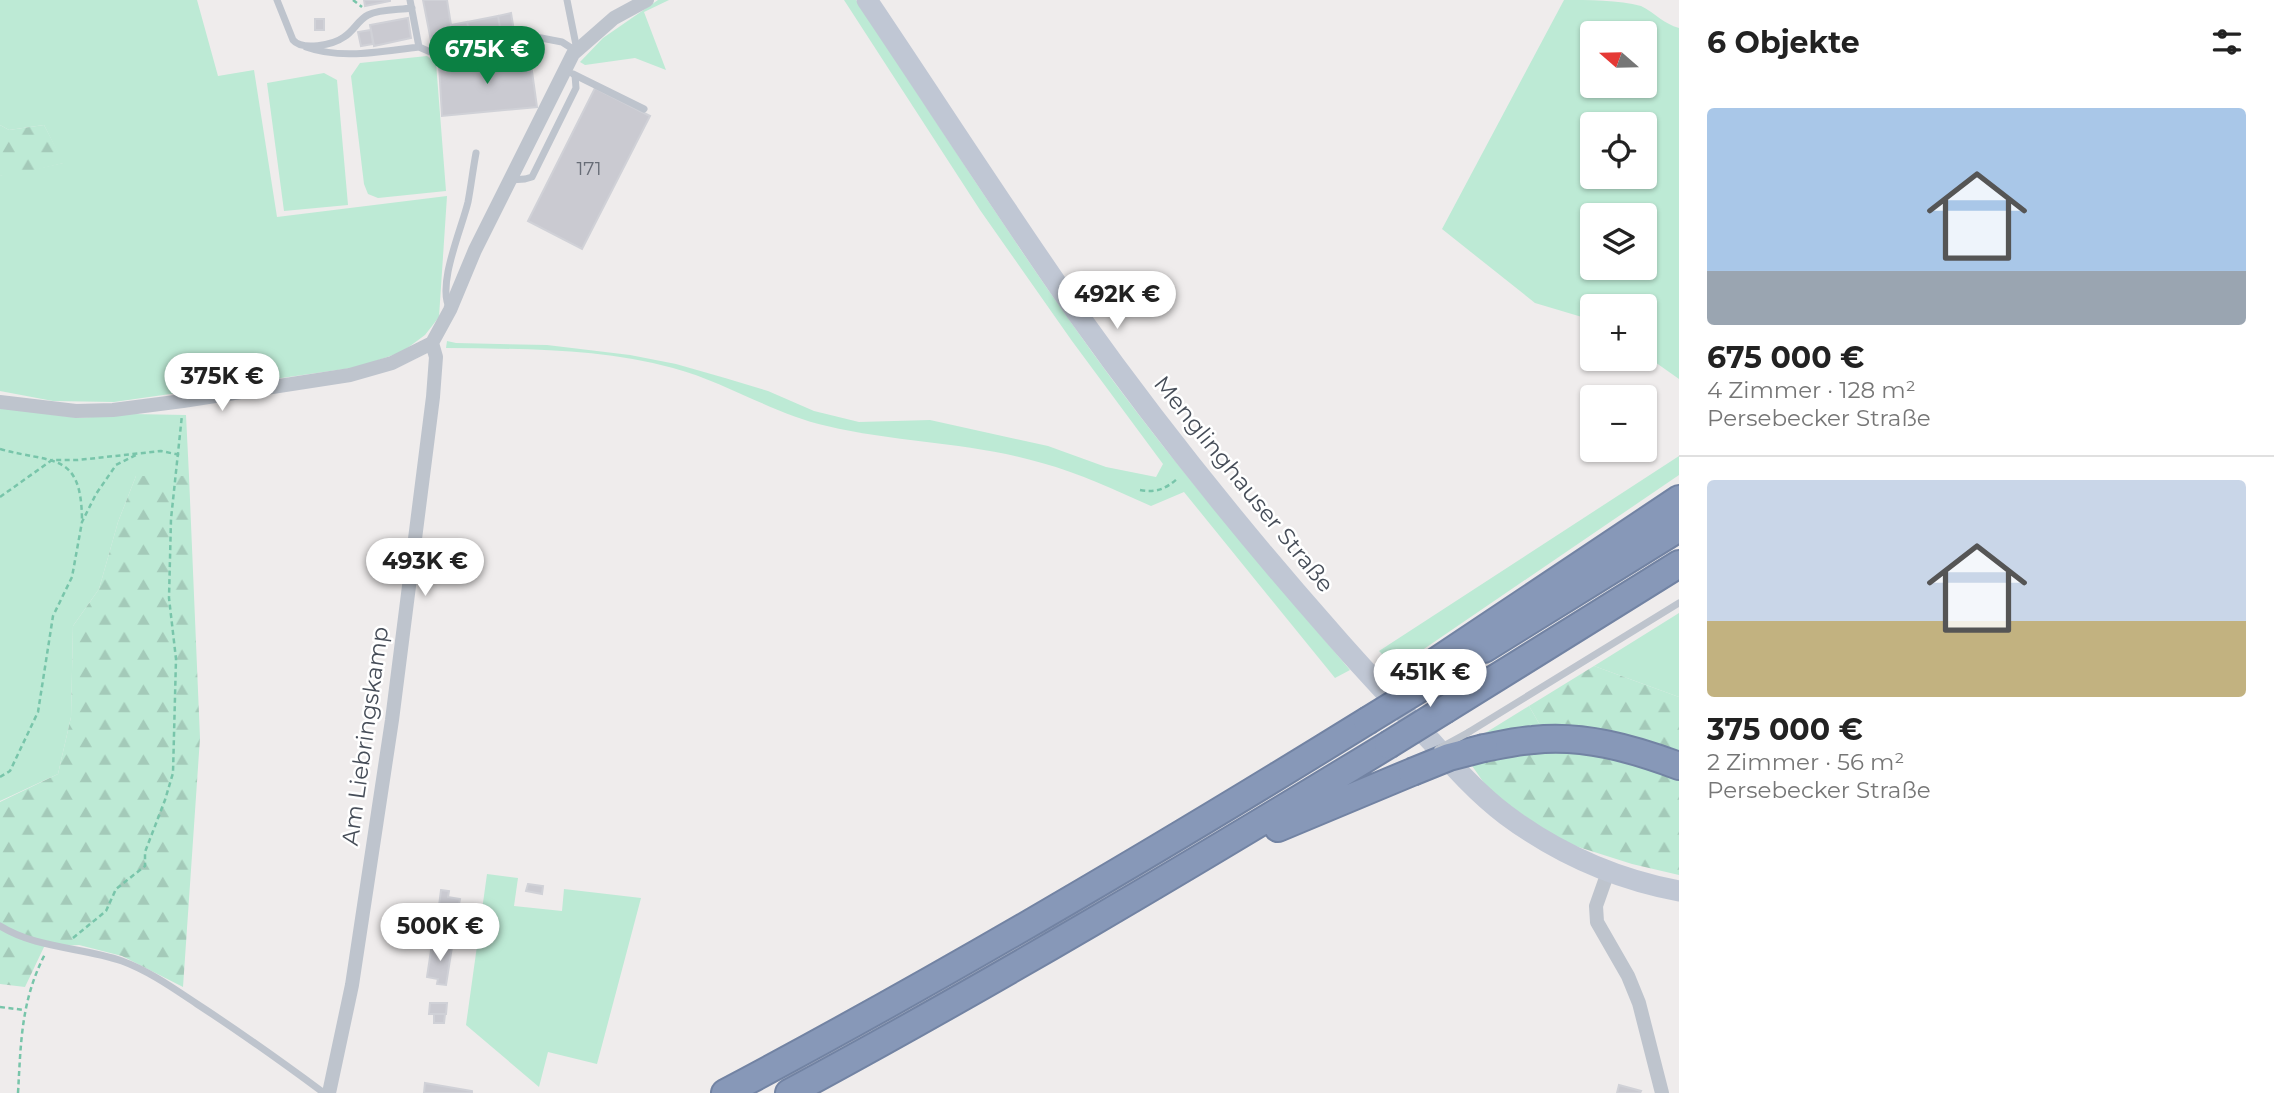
<!DOCTYPE html>
<html lang="de">
<meta charset="utf-8">
<style>
body{margin:0;font-family:Montserrat,sans-serif;background:#f2f2f2;color:#222;height:100vh;display:flex;flex-direction:column;font-size:26px;white-space:nowrap}
*{box-sizing:border-box;margin:0}
p{font-size:23px;color:#767676}
.icon{flex:none;width:38px;height:38px;fill:none;stroke:currentColor;stroke-width:2;stroke-linecap:round;stroke-linejoin:round}
.map{position:relative;flex:1;overflow:hidden}
.panel{display:flex;flex-direction:column;background:#fff;width:595px}
.panel>*{flex:none}
.needle{width:46px;rotate:290deg}
.tools{position:absolute;left:1580px;top:21px;display:grid;gap:14px}
.tools a{display:grid;place-items:center;width:77px;height:77px;border-radius:7px;background:#fff;box-shadow:0 2px 5px #0004;font-size:35px}
.price{position:absolute;translate:-50% -60px;padding:0 16px;border-radius:24px;background:#fff;color:#222;font-size:23px;line-height:46px;filter:drop-shadow(0 2px 4px #0008)}
.price::after{content:'';position:absolute;left:50%;top:42px;width:21px;height:16px;margin-left:-10px;background:inherit;clip-path:polygon(0 0,100% 0,50% 100%)}
.price.active{background:#0b8043;color:#fff}
ul{padding:0;list-style:none}
li{display:grid;align-content:center;gap:14px;height:371px;padding:0 28px}
li+li{border-top:2px solid #e0e0e0}
li span{display:grid;place-items:center;height:217px;border-radius:7px;color:#555}
li>.icon{margin-inline-start:auto}
span .icon{width:126px;height:126px;fill:#fffc;stroke-width:1}
li b{font-size:30px}
h2{display:flex;justify-content:space-between;align-items:center;height:84px;padding:0 28px;font-size:30px}
main{display:flex;flex:1;min-height:0}
.map>svg:first-child{display:block}
</style>
<main>
<div class="map">
<svg width="1679" height="1093" viewBox="0 0 1679 1093">
<defs>
<pattern id="forest-firs" width="22" height="20" patternUnits="userSpaceOnUse" patternTransform="scale(1.75)"><rect width="22" height="20" fill="#bdead5"/><path d="M5 1l3.5 6h-7zM16 11l3.5 6h-7z" fill="#a4cab9"/></pattern>
</defs>
<rect width="100%" height="100%" fill="#efecec"/>
<path fill="#bdead5" fill-rule="evenodd" d="M 0,0 L 197,0 L 218,76 L 254,70 L 277,217 L 447,196 L 439,317 L 425,335 L 402,352 L 358,367 L 114,402 L 53,401 L 0,391 L 0,175 L 5,176 L 63,163 L 44,125 L 9,130 L 0,125 Z
M 658,0 L 669,0 L 644,12 L 666,70 L 635,58 L 585,65 L 580,62 L 603,38 Z
M 844,0 L 856,0 C 941,128 1023,259 1114,382 C 1188,482 1270,575 1350,670 L 1335,678 L 1184,492 L 1151,506 C 1115,490 1079,473 1042,463 C 972,442 898,443 827,426 C 773,414 726,382 673,368 C 600,348 521,349 446,348 L 447,341 L 456,343 L 547,345 L 630,355 L 676,364 L 725,378 L 768,391 L 814,411 L 859,422 L 930,420 L 1048,446 L 1106,467 L 1156,477 L 1163,464 L 1072,341 L 980,210 Z
M 1564,0 C 1588,0 1619,0 1641,6 C 1655,13 1664,24 1679,28 L 1679,379 L 1645,355 L 1645,306 L 1592,306 L 1592,320 L 1535,303 L 1442,229 ZM 1592,33 L 1645,33 L 1645,86 L 1592,86 ZM 1592,124 L 1645,124 L 1645,177 L 1592,177 ZM 1592,215 L 1645,215 L 1645,268 L 1592,268 Z
M 427,56 L 436,63 L 446,191 L 378,198 L 368,194 L 364,184 L 351,76 L 360,63 Z
M 324,73 L 337,80 L 348,205 L 284,211 L 267,83 Z
M 0,408 L 79,418 L 132,414 L 186,415 L 189,476 L 136,476 L 118,522 L 99,589 L 73,626 L 71,717 L 58,774 L 0,801 Z
M 1679,456 L 1679,475 L 1396,668 L 1379,651 Z
M 1679,613 L 1679,697 L 1594,666 Z
M 1529,706 L 1544,732 L 1469,743 Z
M 487,874 L 518,878 L 514,906 L 562,911 L 564,889 L 641,898 L 597,1064 L 548,1052 L 539,1087 L 466,1025 Z"/>
<path fill="url(#forest-firs)" d="M 0,125 L 9,130 L 44,125 L 64,163 L 5,177 L 0,175 Z
M 136,476 L 189,476 L 200,738 L 183,987 L 122,956 L 79,945 L 44,947 L 25,987 L 0,984 L 0,802 L 58,774 L 71,717 L 73,626 L 99,589 L 118,522 Z
M 1594,666 L 1679,697 L 1679,754 L 1544,732 L 1529,706 Z
M 1564,750 L 1618,756 L 1679,776 L 1679,875 L 1632,864 L 1569,844 L 1535,826 L 1489,790 L 1470,763 L 1489,757 Z"/>
<path fill="#cacad1" stroke="#d0d1d7" stroke-width="2" d="M 364,0 L 390,0 L 390,1 L 365,6 Z
M 423,0 L 447,0 L 451,25 L 467,22 L 471,39 L 432,46 Z
M 511,13 L 514,31 L 501,33 L 498,16 Z
M 498,16 L 501,33 L 471,39 L 467,22 Z
M 408,18 L 411,38 L 374,46 L 370,25 Z
M 315,19 L 324,19 L 324,30 L 315,30 Z
M 371,30 L 373,44 L 361,46 L 358,32 Z
M 507,54 L 507,59 L 530,57 L 537,107 L 442,116 L 439,64 L 490,60 L 489,55 Z
M 595,88 L 650,116 L 582,249 L 528,221 Z
M 528,884 L 543,886 L 542,894 L 526,891 Z
M 441,890 L 449,891 L 448,897 L 460,899 L 458,909 L 439,906 Z
M 439,906 L 458,909 L 455,933 L 435,930 Z
M 432,944 L 452,947 L 446,985 L 437,984 L 438,979 L 427,977 Z
M 430,1003 L 447,1003 L 446,1014 L 429,1014 Z
M 434,1014 L 445,1014 L 444,1023 L 434,1023 Z
M 425,1083 L 472,1091 L 472,1093 L 424,1093 Z
M 1619,1085 L 1641,1091 L 1640,1093 L 1617,1093 Z"/>
<g fill="none" stroke-linecap="round" stroke-linejoin="round">
<g stroke="#7283a3" stroke-width="30">
<path id="highway" d="M 1484,649 L 1679,528
M 1414,676 L 1679,499
M 1446,709 L 1679,564
M 1484,748 C 1500,745 1517,741 1533,740 C 1582,734 1634,749 1679,766
M 1278,828 L 1412,772
M 725,1093 C 944,977 1157,851 1367,721
M 789,1093 C 993,983 1191,865 1388,745"/>
</g>
<path stroke="#78c5aa" stroke-width="2.5" stroke-dasharray="5 3.5" stroke-linecap="butt" d="M 353,0 L 362,7
M 0,449 C 53,464 81,451 82,519
M 1140,490 C 1156,493 1166,489 1178,478
M 0,497 L 52,460 L 78,460 L 161,451 L 180,455
M 0,777 L 10,771 L 38,712 L 53,616 L 72,577 L 82,522 L 96,494 L 116,465 L 138,454
M 73,938 L 106,911 L 116,889 L 145,866 L 145,852 L 165,800 L 173,773 L 176,659 L 169,598 L 171,519 L 182,415
M 0,1007 L 24,1010
M 18,1093 C 21,1041 21,1001 45,954"/>
<path stroke="#bec4cd" stroke-width="7" d="M 277,0 L 293,40 C 302,51 333,45 344,37 C 354,31 358,20 368,15 C 380,9 398,10 412,8
M 410,0 L 419,47 L 435,54 L 513,38 L 536,37 L 562,42 L 576,51
M 567,0 L 577,50
M 306,47 C 342,60 382,51 419,47
M 573,74 L 644,109
M 510,180 L 525,179 L 532,177 L 576,88 L 575,75
M 450,309 C 436,286 462,228 468,202 C 471,186 473,169 476,153
M 1469,732 L 1679,603
M 0,926 C 37,949 82,947 122,961 C 149,971 173,988 197,1004 C 240,1032 282,1062 324,1093"/>
<path stroke="#bec4cd" stroke-width="14" d="M 0,402 L 76,411 L 113,410 L 183,401 L 350,375 L 392,363 L 432,343 L 450,310 L 475,250 L 573,54 L 614,18 L 647,0
M 1608,872 L 1596,906 L 1597,922 L 1628,976 L 1639,1003 L 1662,1093
M 329,1093 L 352,985 L 392,720 L 433,397 L 436,357 L 432,343"/>
<path stroke="#c0c7d4" stroke-width="21" d="M 867,0 C 937,104 1005,210 1077,313 C 1156,424 1241,530 1331,632 C 1363,669 1397,705 1431,741 C 1454,767 1478,794 1506,815 C 1557,853 1615,879 1679,891"/>
<use href="#highway" stroke="#8798b8" stroke-width="26"/>
<g stroke="#7283a3" stroke-width="30" stroke-linecap="butt">
<path id="highway-bridge" d="M 1367,721 L 1424,686
M 1388,745 L 1446,709
M 1412,772 L 1449,757 L 1484,748"/>
</g>
<path stroke="#bec4cd" stroke-width="7" d="M 1438,749 L 1469,732"/>
<use href="#highway-bridge" stroke="#8798b8" stroke-width="26"/>
</g>
<g text-anchor="middle" stroke-width="5" stroke-linejoin="round" paint-order="stroke">
<g font-size="19" fill="#676c76">
<text x="589" y="175">171</text>
</g>
<g font-size="23" fill="#464d58" stroke="#fff">
<text transform="translate(1244 484) rotate(51)" y="8">Menglinghauser Straße</text>
<text transform="translate(365 736) rotate(-82)" y="8">Am Liebringskamp</text>
</g>
</g>
</svg>
<div class="tools">
<a><svg class="needle" viewBox="-14 -14 28 28"><path d="M0-13l5 13h-10z" fill="#e53935"/><path d="M0 13l5-13h-10z" fill="#767676"/></svg></a>
<a><svg class="icon" aria-label="locate" viewBox="0 0 24 24"><circle cx="12" cy="12" r="6"/><path d="M12 2v4M12 18v4M2 12h4M18 12h4"/></svg></a>
<a><svg class="icon" aria-label="layers" viewBox="0 0 24 24"><path d="M12 4l9 5-9 5-9-5zM3 14l9 5 9-5"/></svg></a>
<a>+</a>
<a>−</a>
</div>
<b class="price active" style="left:487px;top:86px">675K €</b>
<b class="price" style="left:1117px;top:331px">492K €</b>
<b class="price" style="left:222px;top:413px">375K €</b>
<b class="price" style="left:425px;top:598px">493K €</b>
<b class="price" style="left:1430px;top:709px">451K €</b>
<b class="price" style="left:440px;top:963px">500K €</b>
</div>
<section class="panel">
<h2>6 Objekte<svg class="icon" aria-label="filters" viewBox="0 0 24 24"><path d="M4 7h16M4 17h16"/><circle cx="9" cy="7" r="2"/><circle cx="15" cy="17" r="2"/></svg></h2>
<ul>
<li><span style="background:linear-gradient(#a9c7e8 75%,#9aa5b1 0)"><svg class="icon" aria-label="home" viewBox="0 0 24 24"><path d="M3 11l9-7 9 7M6 9v11h12V9"/></svg></span><div><b>675 000 €</b><p>4 Zimmer · 128 m²</p><p>Persebecker Straße</p></div></li>
<li><span style="background:linear-gradient(#c9d6e8 65%,#c2b280 0)"><svg class="icon" aria-label="home" viewBox="0 0 24 24"><path d="M3 11l9-7 9 7M6 9v11h12V9"/></svg></span><div><b>375 000 €</b><p>2 Zimmer · 56 m²</p><p>Persebecker Straße</p></div></li>
</ul>
</section>
</main>
